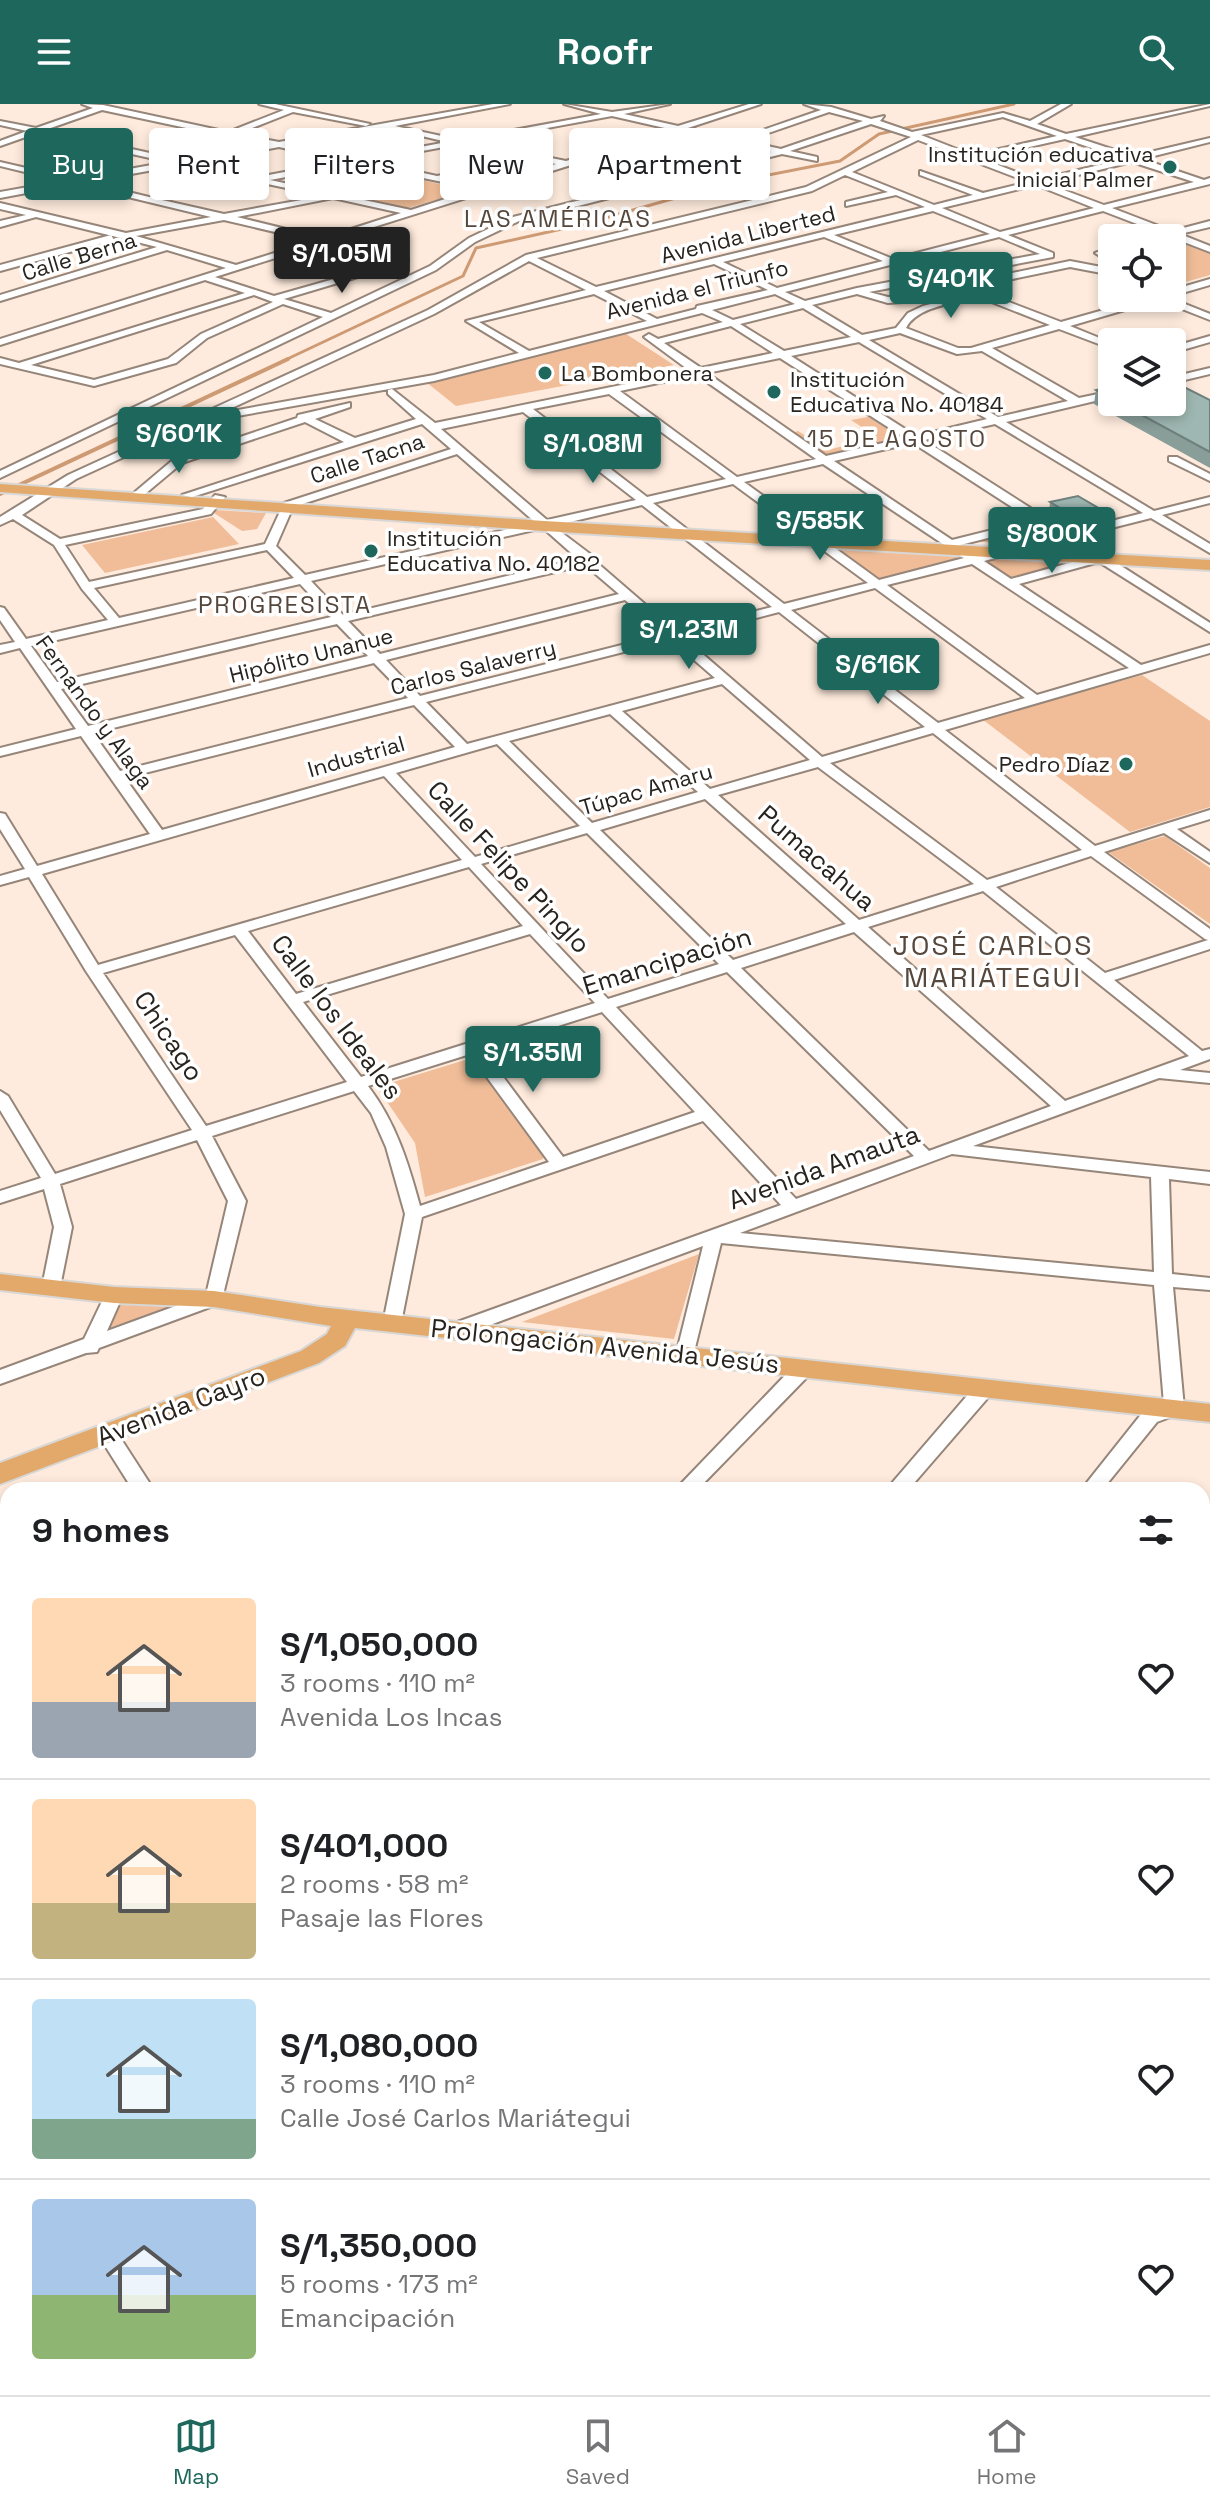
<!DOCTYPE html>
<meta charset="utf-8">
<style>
body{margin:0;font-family:"Space Grotesk",sans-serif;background:#f2f2f2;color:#202124;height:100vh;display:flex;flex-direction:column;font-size:30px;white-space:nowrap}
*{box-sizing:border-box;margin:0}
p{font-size:26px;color:#757577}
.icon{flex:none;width:44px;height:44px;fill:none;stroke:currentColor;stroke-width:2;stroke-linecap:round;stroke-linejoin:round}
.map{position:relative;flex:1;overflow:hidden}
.panel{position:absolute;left:0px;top:1378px;width:1210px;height:914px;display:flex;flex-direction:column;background:#fff;border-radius:24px 24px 0 0;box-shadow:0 4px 12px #0003}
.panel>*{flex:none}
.guide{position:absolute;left:24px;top:24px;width:800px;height:72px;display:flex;gap:16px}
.tools{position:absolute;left:1098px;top:120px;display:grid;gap:16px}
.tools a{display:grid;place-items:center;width:88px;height:88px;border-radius:8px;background:#fff;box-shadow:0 4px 12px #0003;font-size:40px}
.price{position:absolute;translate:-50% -68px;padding:0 18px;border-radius:8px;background:#1e675c;color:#fff;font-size:26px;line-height:52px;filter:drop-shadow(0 2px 4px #0008)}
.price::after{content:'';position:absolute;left:50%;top:48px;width:24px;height:18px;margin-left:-12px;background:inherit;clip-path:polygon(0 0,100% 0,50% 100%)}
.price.current{background:#222;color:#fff}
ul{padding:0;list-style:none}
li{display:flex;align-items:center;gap:24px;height:200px;padding:0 32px}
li+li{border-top:2px solid #e0e0e0}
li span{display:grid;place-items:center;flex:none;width:224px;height:160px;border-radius:8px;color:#555}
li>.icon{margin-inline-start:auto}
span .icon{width:96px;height:96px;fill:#fffc;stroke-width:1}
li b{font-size:34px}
h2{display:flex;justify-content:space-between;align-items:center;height:96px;padding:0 32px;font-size:34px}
.tag{padding:0 28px;border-radius:8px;background:#fff;box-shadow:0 4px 12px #0003;font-size:28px;line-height:72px}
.tag.current{background:#1e675c;color:#fff}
header{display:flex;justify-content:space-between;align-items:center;height:104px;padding:0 32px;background:#1e675c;color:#fff;font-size:36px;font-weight:800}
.dock{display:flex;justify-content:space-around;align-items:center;height:112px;border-top:2px solid #e0e0e0;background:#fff;font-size:22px;color:#757577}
.dock a{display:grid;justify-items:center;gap:4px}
.dock .current{color:#1e675c}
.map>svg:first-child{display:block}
</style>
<header><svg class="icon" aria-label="menu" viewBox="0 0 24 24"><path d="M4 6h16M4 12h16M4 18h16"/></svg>Roofr<svg class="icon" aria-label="search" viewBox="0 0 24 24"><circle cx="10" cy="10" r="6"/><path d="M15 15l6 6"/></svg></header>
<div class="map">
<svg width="1210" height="2291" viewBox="0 0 1210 2291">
<rect width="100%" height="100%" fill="#feebdd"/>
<path fill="#f0bd98" d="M 396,69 L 466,87 L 408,104 L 336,88 Z
M 1172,136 L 1210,149 L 1210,171 L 1172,182 Z
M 620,226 L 674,261 L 456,302 L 426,278 Z
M 868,313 L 901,333 L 823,353 L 788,330 L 798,327 L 828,346 L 877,333 L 851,316 Z
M 215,406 L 266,409 L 257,425 L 242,427 L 214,409 Z
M 213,413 L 239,440 L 105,469 L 82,441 Z
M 1040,420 L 1060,432 L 1020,443 L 978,437 Z
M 834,442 L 957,448 L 963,454 L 881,476 Z
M 1001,452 L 1068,457 L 1071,460 L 1010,476 L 983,458 Z
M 1142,571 L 1210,617 L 1210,703 L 1130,728 L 982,615 Z
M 1165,732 L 1210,764 L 1210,820 L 1108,748 Z
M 465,956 L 476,959 L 543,1045 L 543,1055 L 425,1093 L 415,1039 L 377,983 Z
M 699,1150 L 674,1235 L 522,1218 Z
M 113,1197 L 178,1202 L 108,1224 Z
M 160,2284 L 397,2284 L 404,2291 L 154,2291 Z"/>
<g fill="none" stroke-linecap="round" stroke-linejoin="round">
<path stroke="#cd9a73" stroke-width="3" d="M 283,257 L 463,172 L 476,144 L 580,121 L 732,78 L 840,57 L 879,30 L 1014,0"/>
<path stroke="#cd9a73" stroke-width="4" d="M 0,390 L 288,255"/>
<g stroke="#968579" stroke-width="4">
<path id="minor" d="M 82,0 L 103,1 L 228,28 L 284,6 L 259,0 L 275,0 L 370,20 L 366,22 L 293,8 L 237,30 L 279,38 L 493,0 L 510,0 L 395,22 L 460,36 L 601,10 L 564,0 L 612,8 L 670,0 L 624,10 L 678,22 L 749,0 L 761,0 L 688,24 L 737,35 L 821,6 L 804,0 L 831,3 L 871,15 L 884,12 L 880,17 L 912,28 L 1003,9 L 1030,17 L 1061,0 L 1071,0 L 1037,20 L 1066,30 L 1210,0 L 1210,2 L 1075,33 L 1133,52 L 1210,34 L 1210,38 L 1142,55 L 1204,76 L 1210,74 L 1210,80 L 1112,104 L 1172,127 L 1210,117 L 1210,123 L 1180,130 L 1210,142 L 1210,148 L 1103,107 L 1008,131 L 1053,149 L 1053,153 L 869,188 L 888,193 L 902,192 L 1070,157 L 1112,165 L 1112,171 L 1070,163 L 902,198 L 888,199 L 857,190 L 812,201 L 862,231 L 896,224 L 908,209 L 923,202 L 980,187 L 1061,218 L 1146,194 L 1170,194 L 1210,210 L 1210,216 L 1159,196 L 1070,222 L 1112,239 L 1112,245 L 1059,225 L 992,244 L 1079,294 L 1112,287 L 1112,293 L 1006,318 L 1154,407 L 1210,393 L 1210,399 L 1162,411 L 1210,440 L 1210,449 L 1151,414 L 1076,433 L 1210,519 L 1210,528 L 1099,458 L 1019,480 L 1141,561 L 1210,541 L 1210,549 L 945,626 L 1095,742 L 1210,706 L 1210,715 L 1177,725 L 1210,748 L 1210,759 L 1164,729 L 1104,748 L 1210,825 L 1210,845 L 1114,876 L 1202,947 L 1210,945 L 1210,955 L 1180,966 L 1210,969 L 1210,979 L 1159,974 L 973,1042 L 1210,1068 L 1210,1080 L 1169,1075 L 1172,1170 L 1210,1174 L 1210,1186 L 1173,1183 L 1184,1304 L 1181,1309 L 1157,1318 L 1102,1386 L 1081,1386 L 1143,1308 L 1164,1300 L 1154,1181 L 721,1139 L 692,1256 L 678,1256 L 676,1251 L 703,1142 L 463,1231 L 449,1231 L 447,1226 L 449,1221 L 781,1101 L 703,1017 L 422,1113 L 401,1219 L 392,1225 L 383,1219 L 405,1110 L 386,1043 L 371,1009 L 354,987 L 212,1032 L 246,1097 L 221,1199 L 99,1244 L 97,1248 L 86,1249 L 0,1280 L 0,1266 L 84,1235 L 107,1187 L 114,1185 L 123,1191 L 107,1227 L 206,1191 L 228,1097 L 197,1036 L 60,1080 L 72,1123 L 60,1183 L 51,1189 L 42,1183 L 54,1123 L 44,1085 L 0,1099 L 0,1087 L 41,1074 L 0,1006 L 0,987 L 8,992 L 55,1070 L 192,1026 L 86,867 L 29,773 L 0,781 L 0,772 L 25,765 L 0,725 L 0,709 L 5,710 L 37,762 L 150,730 L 81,632 L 0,652 L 0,644 L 76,625 L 20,544 L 0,549 L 0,541 L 15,538 L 0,516 L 0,503 L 4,504 L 26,535 L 108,516 L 82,485 L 54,441 L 13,415 L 0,421 L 0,413 L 68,371 L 428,206 L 526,151 L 806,83 L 911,33 L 871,20 L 790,47 L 817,53 L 817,57 L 782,50 L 519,117 L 475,138 L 436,166 L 0,374 L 0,367 L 323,213 L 283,200 L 207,234 L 176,259 L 94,282 L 0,260 L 0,254 L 19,259 L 245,189 L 205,176 L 0,241 L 0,235 L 226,164 L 167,146 L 0,197 L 0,191 L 157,143 L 36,113 L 0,123 L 0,117 L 26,111 L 0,105 L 0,99 L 126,129 L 211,113 L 74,80 L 0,94 L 0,88 L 62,77 L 0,62 L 0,58 L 74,75 L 168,58 L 37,29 L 0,42 L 0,37 L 27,27 L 0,21 L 0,17 L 36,24 L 93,4 ZM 102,6 L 219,31 L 168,50 L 168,53 L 45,26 ZM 829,8 L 863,17 L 781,45 L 745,37 ZM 612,12 L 669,25 L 566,57 L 472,38 ZM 1003,13 L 1057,32 L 972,51 L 921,31 ZM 388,24 L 447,38 L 356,55 L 291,41 ZM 679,27 L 771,48 L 513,113 L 469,134 L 430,162 L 331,209 L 284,195 L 408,158 L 408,154 L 274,192 L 215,173 ZM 229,33 L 266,41 L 181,56 L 172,54 ZM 1065,35 L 1124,55 L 1037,76 L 980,54 ZM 918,36 L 1028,78 L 983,89 L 920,67 L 920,71 L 973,91 L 934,101 L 852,68 ZM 460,40 L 524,54 L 437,72 L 368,57 ZM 279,43 L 343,57 L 258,73 L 193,59 ZM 529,55 L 556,60 L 486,82 L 445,74 L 526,58 ZM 1132,58 L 1194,78 L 1104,101 L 1045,79 ZM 356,60 L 476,85 L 411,106 L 270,76 ZM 181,61 L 245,75 L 149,93 L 87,78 ZM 845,71 L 888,88 L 846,98 L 846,102 L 896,91 L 925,103 L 596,183 L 537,154 L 812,87 ZM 258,78 L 324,92 L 224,110 L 162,96 ZM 1036,81 L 1094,104 L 1000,128 L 942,104 ZM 333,94 L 401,109 L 323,134 L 237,113 ZM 933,107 L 990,130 L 893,155 L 834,131 ZM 224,116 L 313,137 L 236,161 L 136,132 ZM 824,133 L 883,157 L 777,184 L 723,158 ZM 999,133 L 1040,150 L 857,184 L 805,197 L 785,188 ZM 529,157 L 586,186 L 466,217 L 519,249 L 434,271 L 221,309 L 434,210 ZM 714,160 L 768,186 L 697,202 L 696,205 L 657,215 L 604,187 ZM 594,190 L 647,217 L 529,247 L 479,218 ZM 775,190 L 795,200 L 733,216 L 712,206 ZM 254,191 L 273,198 L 201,230 L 168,255 L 94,276 L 31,261 ZM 979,193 L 1050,221 L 971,244 L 958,244 L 906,224 C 917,202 956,199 979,193 ZM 803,204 L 851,233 L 784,247 L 740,220 ZM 702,209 L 723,218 L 658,235 L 649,230 L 644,233 L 690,267 L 435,319 L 392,285 L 388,286 L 388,290 L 416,315 L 355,334 L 315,315 L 350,303 L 350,299 L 298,311 L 297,314 L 174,355 L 129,393 L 139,395 L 182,359 L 305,318 L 344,338 L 182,391 L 192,393 L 422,320 L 451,345 L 284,399 L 265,440 L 89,478 L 65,441 L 211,410 L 225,393 L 215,391 L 203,405 L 60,435 L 22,411 L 76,375 L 198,319 L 434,277 ZM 731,222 L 773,249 L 701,264 L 664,239 ZM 900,229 L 957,250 L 982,247 L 1068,297 L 998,313 L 869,236 ZM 859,238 L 987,315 L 916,332 L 791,252 ZM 780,254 L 905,334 L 826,352 L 707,269 ZM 697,271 L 816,355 L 737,373 L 620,287 ZM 609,290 L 726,375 L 647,393 L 533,305 ZM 523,308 L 636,396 L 547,416 L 441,325 ZM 995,320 L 1143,409 L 1068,428 L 924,336 ZM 913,339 L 1032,416 L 952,436 L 834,357 ZM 457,350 L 536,419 L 305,471 L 276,442 L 293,403 ZM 823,360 L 964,454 L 879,476 L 744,378 ZM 733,380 L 868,479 L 784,500 L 653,399 ZM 642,401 L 772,503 L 676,527 L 595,457 L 594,453 L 553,422 ZM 1040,421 L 1057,431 L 976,452 L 960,441 ZM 543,424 L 578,455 L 343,511 L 311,477 ZM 1065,436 L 1091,453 L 1011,475 L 984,457 ZM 267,446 L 294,474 L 119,514 L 94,484 ZM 972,460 L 1129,564 L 1037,591 L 887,481 ZM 585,461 L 619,490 L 380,550 L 348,517 ZM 300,480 L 331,513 L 57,578 L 31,542 ZM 875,484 L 1025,594 L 938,619 L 791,506 ZM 625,496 L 665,530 L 420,592 L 386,556 ZM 779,508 L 925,623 L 822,653 L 683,533 ZM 337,520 L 368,552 L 88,622 L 61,585 ZM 671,536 L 715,574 L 467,640 L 426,598 ZM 374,559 L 408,594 L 120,667 L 93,629 ZM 722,580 L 810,656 L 710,685 L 622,607 ZM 414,601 L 455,643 L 162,726 L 125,674 ZM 610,610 L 698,688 L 592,719 L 509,637 ZM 933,629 L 1082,746 L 987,776 L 830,659 ZM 497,640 L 580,722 L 475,753 L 396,669 ZM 818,663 L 974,780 L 859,816 L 718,691 ZM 384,672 L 462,756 L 98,861 L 42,770 ZM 705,695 L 846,820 L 733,856 L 600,726 ZM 587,729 L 719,860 L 608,895 L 481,760 ZM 1091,752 L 1205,835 L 1208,836 L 1105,869 L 996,783 ZM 469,763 L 523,822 L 296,890 L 248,827 ZM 983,787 L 1189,952 L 1065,997 L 868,823 ZM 854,828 L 1051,1002 L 929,1047 L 741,864 ZM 530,830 L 595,899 L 361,973 L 303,898 ZM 235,831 L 347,978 L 206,1022 L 103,869 ZM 727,868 L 914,1052 L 796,1095 L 616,903 ZM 602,908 L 695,1008 L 563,1053 L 483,946 ZM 470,950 L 549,1058 L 420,1102 C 408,1058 396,1019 368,982 ZM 952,1050 L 1151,1073 L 1154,1168 L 740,1129 Z
M 111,131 L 114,136 L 0,167 L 0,161 Z
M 1112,143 L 1112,149 L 1100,152 L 1095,149 Z
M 1210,175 L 1210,181 L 1172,192 L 1172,186 Z
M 1210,232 L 1210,238 L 1172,249 L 1172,243 Z
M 1210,264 L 1210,270 L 1172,279 L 1172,273 Z
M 1169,353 L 1177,353 L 1210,370 L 1210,377 L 1169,357 Z
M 804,1257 L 811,1259 L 814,1264 L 811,1269 L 697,1386 L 675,1386 L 797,1259 Z
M 985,1277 L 992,1279 L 995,1284 L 992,1289 L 908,1386 L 886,1386 L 978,1279 Z
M 107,1322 L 114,1324 L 154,1386 L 133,1386 L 97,1329 L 100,1324 Z
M 0,1879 L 8,1882 L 8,1911 L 0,1908 Z
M 1210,1899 L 1210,1930 L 1202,1934 L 1202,1902 Z
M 8,2067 L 8,2098 L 0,2101 L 0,2070 Z
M 91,2284 L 122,2284 L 119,2291 L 88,2291 Z
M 429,2284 L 463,2284 L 466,2291 L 432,2291 Z
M 657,2284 L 687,2284 L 684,2291 L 654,2291 Z
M 958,2284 L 987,2284 L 984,2291 L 955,2291 Z"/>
</g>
<g stroke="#d8d7d6" stroke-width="4">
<path id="major" d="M 0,380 L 544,417 L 1210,456 L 1210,466 L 544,427 L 0,388 Z
M 0,1170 L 114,1183 L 214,1187 L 320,1203 L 1210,1300 L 1210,1318 L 355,1224 L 345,1242 L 319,1259 L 0,1380 L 0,1359 L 301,1247 L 327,1230 L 331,1222 L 214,1203 L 114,1199 L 0,1186 Z"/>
</g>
<use href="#minor" fill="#fff" fill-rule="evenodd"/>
<use href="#major" fill="#e2a96a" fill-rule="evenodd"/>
</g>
<path fill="#899d99" d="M 1112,282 L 1112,298 L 1172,298 L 1210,296 L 1210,364 L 1094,300 L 1096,286 Z
M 1050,398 L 1101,417 L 1069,421 L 1049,409 Z"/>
<path fill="#6f807d" d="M 1102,406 L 1101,417 L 1069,421 L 1070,410 Z"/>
<path fill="#9fb7b2" stroke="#6f807d" stroke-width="2" d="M 1172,277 L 1210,296 L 1210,348 L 1118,298 L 1172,298 Z
M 1112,282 L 1112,295 L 1096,286 Z
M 1078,392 L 1102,406 L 1070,410 L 1050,398 Z"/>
<g fill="#1e675c" stroke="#fff" stroke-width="3">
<circle cx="1170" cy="63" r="8"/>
<circle cx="545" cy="269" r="8"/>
<circle cx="774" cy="288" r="8"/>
<circle cx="371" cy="447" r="8"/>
<circle cx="1126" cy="660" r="8"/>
</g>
<g text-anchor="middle" stroke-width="7" stroke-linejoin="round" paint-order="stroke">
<g font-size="22" fill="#29231e" stroke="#fff" text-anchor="start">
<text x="1154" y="58" text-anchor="end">Institución educativa<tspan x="1154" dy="25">inicial Palmer</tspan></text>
<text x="561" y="277">La Bombonera</text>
<text x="790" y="283">Institución<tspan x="790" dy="25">Educativa No. 40184</tspan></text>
<text x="387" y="442">Institución<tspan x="387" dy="25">Educativa No. 40182</tspan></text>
<text x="1110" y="668" text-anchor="end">Pedro Díaz</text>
</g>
<g font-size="22" fill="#29231e" stroke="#fff">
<text transform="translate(748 130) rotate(-14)" y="8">Avenida Liberted</text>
<text transform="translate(79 152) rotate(-17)" y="8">Calle Berna</text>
<text transform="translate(697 185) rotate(-14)" y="8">Avenida el Triunfo</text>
<text transform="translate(367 354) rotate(-18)" y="8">Calle Tacna</text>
<text transform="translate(311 551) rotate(-14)" y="8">Hipólito Unanue</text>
<text transform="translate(473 563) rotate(-14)" y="8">Carlos Salaverry</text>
<text transform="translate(95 608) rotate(54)" y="8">Fernando y Alaga</text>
<text transform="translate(356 652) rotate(-16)" y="8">Industrial</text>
<text transform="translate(646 685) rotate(-16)" y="8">Túpac Amaru</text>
</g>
<g font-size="24" letter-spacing="2" fill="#56473c" stroke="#fff">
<text x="558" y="123">LAS AMÉRICAS</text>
<text x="897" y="343">15 DE AGOSTO</text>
<text x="285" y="509">PROGRESISTA</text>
</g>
<g font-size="26" fill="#29231e" stroke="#fff">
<text transform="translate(817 754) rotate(41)" y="9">Pumacahua</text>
<text transform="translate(509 763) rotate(47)" y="9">Calle Felipe Pinglo</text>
<text transform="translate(667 857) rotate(-17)" y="9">Emancipación</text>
<text transform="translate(337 913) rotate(53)" y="9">Calle los Ideales</text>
<text transform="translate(169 932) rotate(56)" y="9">Chicago</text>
<text transform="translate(824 1063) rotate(-20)" y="9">Avenida Amauta</text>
<text transform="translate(605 1242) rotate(6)" y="9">Prolongación Avenida Jesús</text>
<text transform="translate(181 1302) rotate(-21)" y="9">Avenida Cayro</text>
</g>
<g font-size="28" letter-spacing="2" fill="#56473c" stroke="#fff">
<text x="993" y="851">JOSÉ CARLOS<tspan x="993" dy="32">MARIÁTEGUI</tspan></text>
</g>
</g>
</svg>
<div class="tools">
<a><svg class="icon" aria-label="locate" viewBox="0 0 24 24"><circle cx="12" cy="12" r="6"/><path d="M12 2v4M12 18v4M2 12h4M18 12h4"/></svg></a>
<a><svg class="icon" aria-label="layers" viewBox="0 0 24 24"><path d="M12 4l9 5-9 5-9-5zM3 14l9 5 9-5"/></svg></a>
</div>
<b class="price current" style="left:342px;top:191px">S/1.05M</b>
<b class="price" style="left:951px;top:216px">S/401K</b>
<b class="price" style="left:179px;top:371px">S/601K</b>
<b class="price" style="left:593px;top:381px">S/1.08M</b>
<b class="price" style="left:820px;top:458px">S/585K</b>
<b class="price" style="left:1052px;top:471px">S/800K</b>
<b class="price" style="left:689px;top:567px">S/1.23M</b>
<b class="price" style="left:878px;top:602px">S/616K</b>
<b class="price" style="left:533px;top:990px">S/1.35M</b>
<div class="guide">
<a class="tag current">Buy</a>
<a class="tag">Rent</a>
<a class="tag">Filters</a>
<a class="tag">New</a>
<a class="tag">Apartment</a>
</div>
<section class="panel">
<h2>9 homes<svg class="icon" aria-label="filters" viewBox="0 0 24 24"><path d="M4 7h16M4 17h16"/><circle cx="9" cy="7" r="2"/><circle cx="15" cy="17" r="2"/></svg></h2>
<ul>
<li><span style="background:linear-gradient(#ffd9b3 65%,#9aa5b1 0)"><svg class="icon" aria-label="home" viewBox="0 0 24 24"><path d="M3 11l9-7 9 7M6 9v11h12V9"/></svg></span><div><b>S/1,050,000</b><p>3 rooms · 110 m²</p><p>Avenida Los Incas</p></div><svg class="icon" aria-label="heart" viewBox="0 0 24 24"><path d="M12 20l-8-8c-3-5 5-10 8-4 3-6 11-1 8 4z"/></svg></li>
<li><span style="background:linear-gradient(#ffd9b3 65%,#c2b280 0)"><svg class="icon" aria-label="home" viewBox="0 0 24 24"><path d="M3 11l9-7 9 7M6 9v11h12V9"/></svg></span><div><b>S/401,000</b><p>2 rooms · 58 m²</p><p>Pasaje las Flores</p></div><svg class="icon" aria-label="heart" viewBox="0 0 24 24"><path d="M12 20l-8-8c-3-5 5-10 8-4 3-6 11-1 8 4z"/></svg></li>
<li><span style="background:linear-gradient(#bfe0f5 75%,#7fa58c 0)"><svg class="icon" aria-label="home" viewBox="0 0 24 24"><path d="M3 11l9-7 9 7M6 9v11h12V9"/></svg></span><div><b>S/1,080,000</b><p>3 rooms · 110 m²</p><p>Calle José Carlos Mariátegui</p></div><svg class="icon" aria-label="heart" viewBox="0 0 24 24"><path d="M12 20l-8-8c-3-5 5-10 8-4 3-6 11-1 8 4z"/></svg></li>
<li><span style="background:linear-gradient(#a9c7e8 60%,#8fb573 0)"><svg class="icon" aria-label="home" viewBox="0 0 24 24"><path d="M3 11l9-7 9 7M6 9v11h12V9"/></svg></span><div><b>S/1,350,000</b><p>5 rooms · 173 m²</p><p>Emancipación</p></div><svg class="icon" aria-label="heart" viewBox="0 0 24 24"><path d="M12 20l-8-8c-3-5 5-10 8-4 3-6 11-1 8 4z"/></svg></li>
</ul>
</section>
</div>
<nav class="dock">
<a class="current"><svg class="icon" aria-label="map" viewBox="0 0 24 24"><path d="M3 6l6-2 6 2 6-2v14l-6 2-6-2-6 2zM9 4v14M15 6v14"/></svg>Map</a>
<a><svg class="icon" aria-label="saved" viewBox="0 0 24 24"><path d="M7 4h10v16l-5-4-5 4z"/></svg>Saved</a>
<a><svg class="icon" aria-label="home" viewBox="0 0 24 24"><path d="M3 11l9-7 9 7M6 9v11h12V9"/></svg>Home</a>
</nav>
